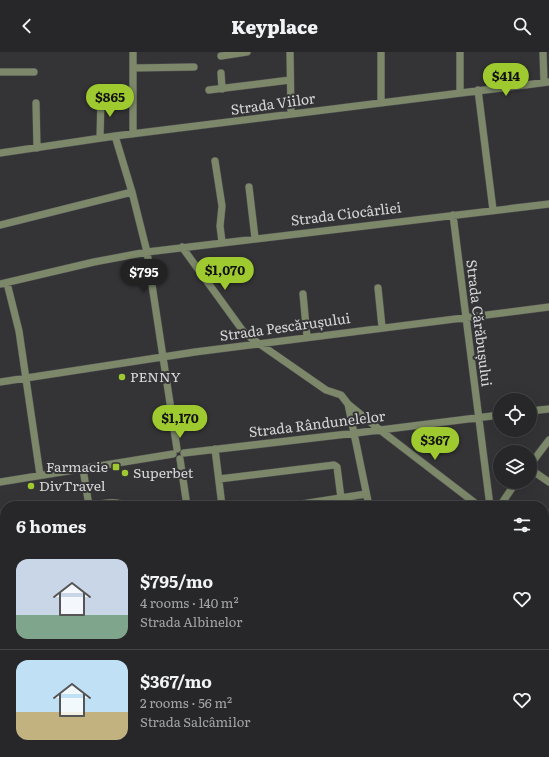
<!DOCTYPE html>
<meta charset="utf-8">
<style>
body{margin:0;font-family:Literata,serif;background:#333335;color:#f1f3f6;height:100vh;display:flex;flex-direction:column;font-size:15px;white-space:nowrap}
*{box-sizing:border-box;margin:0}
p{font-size:13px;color:#a4a5a8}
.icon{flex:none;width:22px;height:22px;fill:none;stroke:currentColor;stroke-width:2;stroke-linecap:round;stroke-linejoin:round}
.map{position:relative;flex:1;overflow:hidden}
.details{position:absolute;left:0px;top:449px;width:549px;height:256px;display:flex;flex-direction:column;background:#272729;border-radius:16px 16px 0 0;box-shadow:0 4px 16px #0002,0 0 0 1px #434446}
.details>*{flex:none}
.buttons{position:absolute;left:493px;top:341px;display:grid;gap:8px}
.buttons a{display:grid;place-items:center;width:44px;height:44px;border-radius:50%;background:#272729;box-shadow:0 4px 16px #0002,0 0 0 1px #434446;font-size:20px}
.price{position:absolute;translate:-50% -34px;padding:0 9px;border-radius:14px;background:#9eca2f;color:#111;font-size:13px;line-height:26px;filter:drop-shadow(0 1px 2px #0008)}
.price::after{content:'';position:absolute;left:50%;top:24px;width:12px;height:9px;margin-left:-6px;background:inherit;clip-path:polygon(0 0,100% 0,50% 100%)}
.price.selected{background:#222;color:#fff}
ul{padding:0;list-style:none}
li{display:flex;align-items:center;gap:12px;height:100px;padding:0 16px}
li+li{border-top:1px solid #434446}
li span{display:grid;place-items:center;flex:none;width:112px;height:80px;border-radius:12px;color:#555}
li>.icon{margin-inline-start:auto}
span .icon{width:48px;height:48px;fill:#fffc;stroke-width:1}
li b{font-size:17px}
h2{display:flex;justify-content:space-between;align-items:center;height:48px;padding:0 16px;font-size:17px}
header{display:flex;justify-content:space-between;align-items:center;height:52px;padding:0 16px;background:#272729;font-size:18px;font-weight:800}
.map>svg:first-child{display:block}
</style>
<header><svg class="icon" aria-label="back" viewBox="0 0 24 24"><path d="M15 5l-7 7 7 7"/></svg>Keyplace<svg class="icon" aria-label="search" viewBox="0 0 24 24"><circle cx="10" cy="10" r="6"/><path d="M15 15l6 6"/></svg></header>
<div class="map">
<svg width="549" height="705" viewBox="0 0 549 705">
<rect width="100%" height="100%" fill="#343437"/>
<path fill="#585081" d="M 0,503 L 5,503 L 5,544 L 0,547 Z
M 544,591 L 549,591 L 549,661 L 544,662 Z"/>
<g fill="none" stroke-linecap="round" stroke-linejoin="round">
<g stroke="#515154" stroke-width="8">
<path id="minor" d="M 133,0 L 133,82
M 290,0 L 291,62
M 460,0 L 460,41
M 543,0 L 544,30
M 221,4 L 247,0
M 133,16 L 194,15
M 0,20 L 34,20
M 221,21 L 222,37
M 209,38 L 290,28
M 478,38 L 493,158
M 381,50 L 381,0
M 36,51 L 37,96
M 115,84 L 132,140 L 147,200 L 177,397
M 100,86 L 101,46
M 0,101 L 115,84 L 549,30
M 215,109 L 222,154 L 220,174 L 222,190
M 249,135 L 255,186
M 453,163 L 490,454
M 0,173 L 132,140
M 182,195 L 243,279 L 251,286 L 326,338 L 341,343 L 348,352 L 380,378 L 479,454
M 7,231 L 19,279 L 40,423
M 0,232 L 94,210 L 147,200 L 549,152
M 378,236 L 382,275
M 303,242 L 307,285
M 0,330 L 195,300 L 549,255
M 348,352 L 369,454
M 530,359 L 549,357
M 215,397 L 222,454
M 184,401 L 356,381 L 500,363
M 180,407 L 187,454
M 530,413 L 549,388
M 83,417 L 89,454
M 530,417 L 549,430
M 219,427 L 334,413 L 337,415 L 341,446
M 0,430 L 173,402
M 90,454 C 101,452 116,448 126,454
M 176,454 L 187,452
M 289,454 L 366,442
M 500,454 L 516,430
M 0,469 L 5,468
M 544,583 L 549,581
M 0,629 L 5,625
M 5,700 L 12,705
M 181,700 L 184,705
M 258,700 L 260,705
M 292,700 L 296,705
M 320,700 L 331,705
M 425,700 L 426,705
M 521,700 L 522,705
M 36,705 L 39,700
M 98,705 L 103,700
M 304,705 L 307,700
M 339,705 L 343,700"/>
</g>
<use href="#minor" stroke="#7c8869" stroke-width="7"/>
</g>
<g fill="#9eca2f" stroke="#343437" stroke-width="1.5">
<circle cx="122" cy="325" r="4"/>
<rect x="112" y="411" width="8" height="8" rx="2"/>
<circle cx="125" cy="421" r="4"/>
<circle cx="31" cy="434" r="4"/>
</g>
<g text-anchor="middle" stroke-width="4" stroke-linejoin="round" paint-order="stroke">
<g font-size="14" fill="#d6d6d7" stroke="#343437">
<text transform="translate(273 52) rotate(-8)" y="5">Strada Viilor</text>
<text transform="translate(346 162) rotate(-7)" y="5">Strada Ciocârliei</text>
<text transform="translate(479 271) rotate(83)" y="5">Strada Cărăbușului</text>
<text transform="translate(285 275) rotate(-8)" y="5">Strada Pescărușului</text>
<text transform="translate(317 372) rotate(-7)" y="5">Strada Rândunelelor</text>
</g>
<g font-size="14" fill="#d6d6d7" stroke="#343437" text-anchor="start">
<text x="130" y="330">PENNY</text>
<text x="108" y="420" text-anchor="end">Farmacie</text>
<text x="133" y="426">Superbet</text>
<text x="39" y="439">DivTravel</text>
</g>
</g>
</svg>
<div class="buttons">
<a><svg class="icon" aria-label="locate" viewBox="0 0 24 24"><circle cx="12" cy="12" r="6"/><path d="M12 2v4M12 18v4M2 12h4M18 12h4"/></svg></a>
<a><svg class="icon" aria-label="layers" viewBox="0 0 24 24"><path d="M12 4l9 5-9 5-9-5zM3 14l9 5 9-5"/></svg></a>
</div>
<b class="price" style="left:506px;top:45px">$414</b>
<b class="price" style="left:110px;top:66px">$865</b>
<b class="price" style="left:225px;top:239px">$1,070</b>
<b class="price selected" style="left:144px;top:241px">$795</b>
<b class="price" style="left:180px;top:387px">$1,170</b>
<b class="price" style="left:435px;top:409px">$367</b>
<section class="details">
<h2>6 homes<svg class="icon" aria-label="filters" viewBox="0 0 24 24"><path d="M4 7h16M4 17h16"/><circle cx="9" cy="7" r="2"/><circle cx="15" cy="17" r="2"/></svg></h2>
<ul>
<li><span style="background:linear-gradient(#c9d6e8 70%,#7fa58c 0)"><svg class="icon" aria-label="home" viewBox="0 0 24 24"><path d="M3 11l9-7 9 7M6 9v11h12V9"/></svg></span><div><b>$795/mo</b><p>4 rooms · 140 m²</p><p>Strada Albinelor</p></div><svg class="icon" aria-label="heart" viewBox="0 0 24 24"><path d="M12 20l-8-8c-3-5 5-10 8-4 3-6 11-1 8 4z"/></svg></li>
<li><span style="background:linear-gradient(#bfe0f5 65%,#c2b280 0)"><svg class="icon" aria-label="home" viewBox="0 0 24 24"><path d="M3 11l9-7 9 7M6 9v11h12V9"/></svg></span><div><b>$367/mo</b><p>2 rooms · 56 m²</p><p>Strada Salcâmilor</p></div><svg class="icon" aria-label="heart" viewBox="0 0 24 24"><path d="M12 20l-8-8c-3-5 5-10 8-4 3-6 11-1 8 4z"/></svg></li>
</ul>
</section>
</div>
